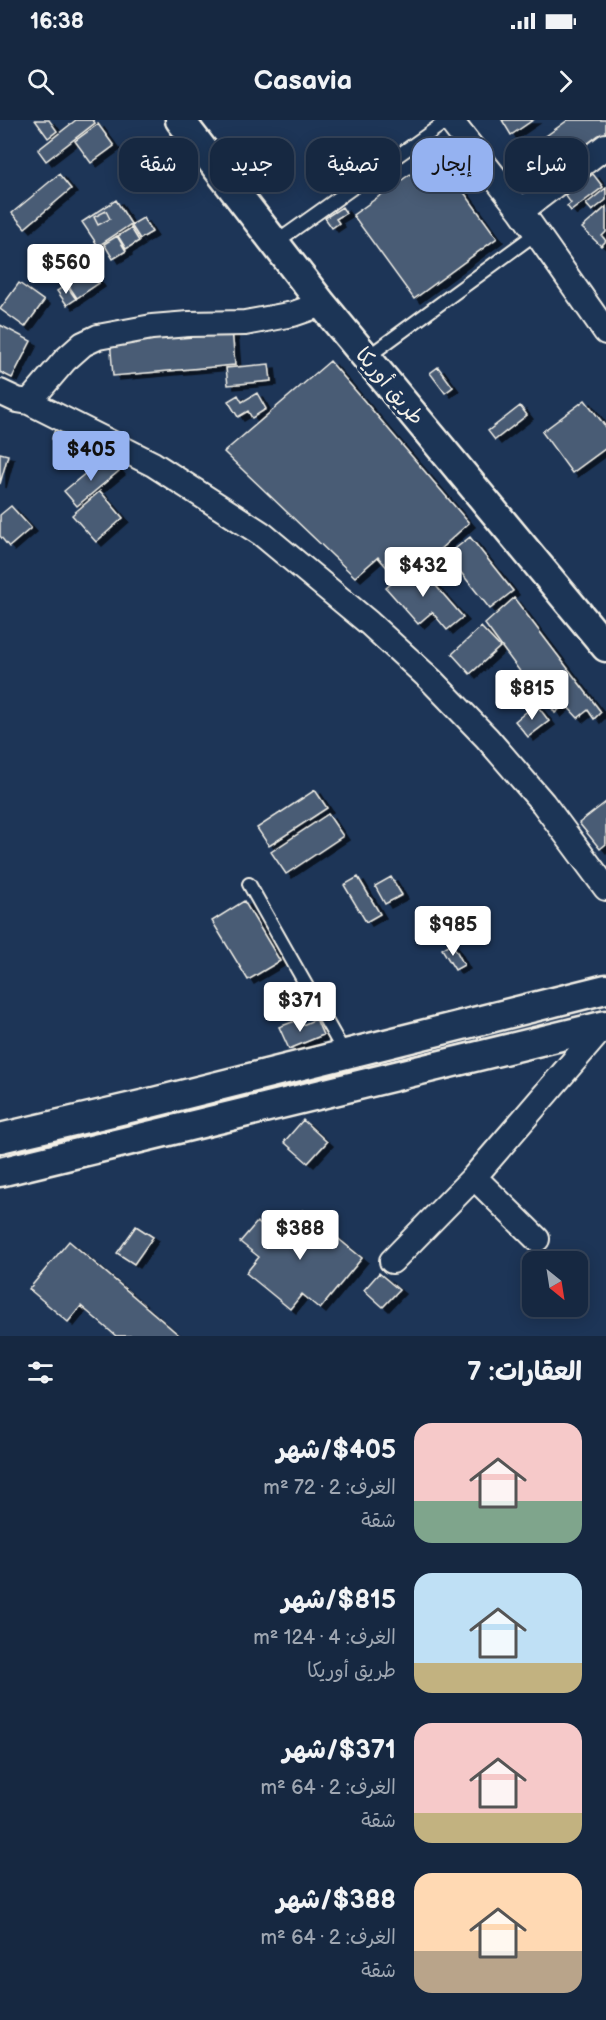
<!DOCTYPE html>
<html lang="ar">
<meta charset="utf-8">
<style>
body{margin:0;font-family:"Balsamiq Sans","Playpen Sans Arabic",sans-serif;background:#23344c;color:#f1f3f6;direction:rtl;height:100vh;display:flex;flex-direction:column;font-size:22px;white-space:nowrap}
*{box-sizing:border-box;margin:0}
p{font-size:20px;color:#9ea6b1}
.icon{flex:none;width:33px;height:33px;fill:none;stroke:currentColor;stroke-width:2;stroke-linecap:round;stroke-linejoin:round}
.map{position:relative;height:1216px;overflow:hidden;direction:ltr}
.details{display:flex;flex-direction:column;background:#162841;flex:1}
.details>*{flex:none}
.banner{position:absolute;left:18px;top:18px;width:570px;height:54px;direction:rtl;display:flex;gap:12px}
.needle{width:39px;rotate:150deg}
.tools{position:absolute;left:522px;top:1131px;display:grid;gap:12px}
.tools a{display:grid;place-items:center;width:66px;height:66px;border-radius:12px;background:#162841;box-shadow:0 3px 15px #0003,0 0 0 2px #35445a;font-size:30px}
.price{position:absolute;translate:-50% -51px;padding:0 14px;border-radius:6px;background:#fff;color:#222;font-size:20px;line-height:39px;filter:drop-shadow(0 2px 3px #0008)}
.price::after{content:'';position:absolute;left:50%;top:36px;width:18px;height:14px;margin-left:-9px;background:inherit;clip-path:polygon(0 0,100% 0,50% 100%)}
.price.current{background:#95b2f1;color:#111}
ul{padding:0;list-style:none}
li{display:flex;align-items:center;gap:18px;height:150px;padding:0 24px}
li span{display:grid;place-items:center;flex:none;width:168px;height:120px;border-radius:18px;color:#555}
li>.icon{margin-inline-start:auto}
span .icon{width:72px;height:72px;fill:#fffc;stroke-width:1}
li b{font-size:26px}
h2{display:flex;justify-content:space-between;align-items:center;height:72px;padding:0 24px;font-size:26px}
.tag{padding:0 21px;border-radius:18px;background:#162841;box-shadow:0 3px 15px #0003,0 0 0 2px #35445a;font-size:21px;line-height:54px}
.tag.current{background:#95b2f1;color:#111}
.status{display:flex;justify-content:space-between;align-items:center;height:42px;padding:0 30px;background:#162841;direction:ltr}
.status svg{height:16px;fill:currentColor}
header{display:flex;justify-content:space-between;align-items:center;height:78px;padding:0 24px;background:#162841;font-size:27px;font-weight:600}
.map>svg:first-child{display:block}
</style>
<div class="status"><b>16:38</b><svg viewBox="0 0 49 12"><path d="M0 12V9h3v3zM5 12V6h3v6zM10 12V3h3v9zM15 12V0h3v12zM26 1h20v11H26zM47 4h2v5h-2z"/></svg></div>
<header><svg class="icon" aria-label="forward" viewBox="0 0 24 24"><path d="M9 5l7 7-7 7"/></svg>Casavia<svg class="icon" aria-label="search" viewBox="0 0 24 24"><circle cx="10" cy="10" r="6"/><path d="M15 15l6 6"/></svg></header>
<div class="map">
<svg width="606" height="1216" viewBox="0 0 606 1216">
<defs>
<filter id="shadow"><feDropShadow dx="6" dy="4" stdDeviation="0" flood-color="#0009"/></filter>
</defs>
<rect width="100%" height="100%" fill="#1d3557"/>
<filter id="ink" filterUnits="userSpaceOnUse"><feTurbulence type="fractalNoise" baseFrequency=".0167" numOctaves="2"/><feDisplacementMap in="SourceGraphic" scale="12" xChannelSelector="R" yChannelSelector="G"/><feConvolveMatrix kernelMatrix="1 2 1 2 8 2 1 2 1" color-interpolation-filters="sRGB"/></filter>
<g filter="url(#ink)">
<path fill="#485b74" stroke="#f4f1e8" stroke-width="1.5" fill-rule="evenodd" filter="url(#shadow)" d="M 35,0 L 49,0 L 57,11 L 48,18 Z
M 76,0 L 93,0 L 95,3 L 46,41 L 38,30 Z
M 502,0 L 533,0 L 511,15 Z
M 568,0 L 606,0 L 606,18 L 553,55 L 545,44 L 536,50 L 524,32 Z
M 98,4 L 114,26 L 91,43 L 75,21 Z
M 437,35 L 497,118 L 414,179 L 353,95 Z
M 59,54 L 71,69 L 25,108 L 12,93 Z
M 593,54 L 603,67 L 571,91 L 567,86 L 571,83 L 565,75 Z
M 606,68 L 606,80 L 592,91 L 586,84 Z
M 116,80 L 131,104 L 98,126 L 82,102 ZM 106,91 L 110,99 L 98,105 L 94,97 Z
M 342,87 L 346,93 L 336,99 L 339,103 L 332,108 L 325,98 Z
M 606,87 L 606,112 L 602,116 L 606,121 L 601,126 L 582,108 Z
M 106,91 L 110,99 L 98,105 L 94,97 Z
M 143,98 L 152,112 L 140,119 L 131,105 Z
M 131,108 L 139,121 L 126,129 L 118,116 Z
M 117,116 L 126,131 L 113,139 L 104,124 Z
M 86,144 L 99,163 L 77,178 L 64,159 Z
M 19,163 L 44,181 L 25,207 L 0,189 Z
M 66,165 L 76,179 L 67,185 L 57,171 Z
M 0,205 L 31,221 L 12,258 L 0,252 Z
M 232,208 L 235,245 L 113,256 L 110,219 Z
M 330,241 L 469,403 L 428,440 L 408,434 L 389,450 L 378,437 L 355,457 L 224,332 Z
M 269,244 L 271,261 L 228,265 L 226,248 Z
M 438,247 L 453,267 L 445,273 L 430,253 Z
M 257,273 L 266,289 L 252,298 L 248,291 L 238,297 L 228,281 L 238,275 L 242,282 Z
M 585,280 L 606,307 L 606,328 L 572,353 L 542,312 Z
M 520,286 L 527,295 L 495,320 L 488,311 Z
M 55,309 L 74,315 L 70,325 L 52,319 Z
M 97,328 L 106,334 L 102,341 L 93,335 Z
M 0,333 L 8,335 L 0,364 Z
M 110,340 L 119,351 L 77,386 L 64,371 L 98,343 L 102,347 Z
M 100,371 L 123,398 L 96,422 L 72,395 Z
M 11,386 L 31,408 L 9,427 L 0,416 L 0,395 Z
M 470,417 L 513,471 L 490,489 L 447,435 Z
M 416,443 L 463,497 L 447,510 L 432,492 L 418,504 L 386,468 Z
M 514,478 L 601,592 L 594,599 L 588,590 L 578,598 L 565,584 L 555,593 L 548,582 L 544,584 L 485,504 Z
M 481,507 L 500,527 L 470,554 L 452,534 Z
M 536,584 L 549,601 L 528,617 L 515,601 Z
M 315,670 L 327,688 L 269,726 L 257,708 Z
M 606,682 L 606,724 L 600,729 L 579,703 Z
M 328,694 L 343,716 L 286,754 L 271,732 Z
M 358,757 L 380,794 L 366,802 L 344,765 Z
M 391,757 L 402,775 L 385,784 L 375,766 Z
M 244,781 L 280,841 L 248,860 L 212,801 Z
M 452,823 L 464,845 L 455,850 L 442,829 Z
M 316,899 L 323,915 L 289,929 L 279,907 L 295,901 L 298,907 Z
M 303,1000 L 327,1022 L 308,1043 L 284,1022 Z
M 303,1090 L 362,1138 L 320,1189 L 302,1174 L 290,1189 L 246,1153 L 259,1137 L 240,1122 L 257,1102 L 279,1119 Z
M 136,1106 L 153,1117 L 134,1144 L 117,1133 Z
M 69,1121 L 180,1216 L 116,1216 L 81,1186 L 68,1202 L 29,1169 Z
M 379,1153 L 399,1170 L 383,1187 L 364,1170 Z"/>
<g fill="none" stroke-linecap="round" stroke-linejoin="round">
<g stroke="#f4f1e8" stroke-width="16">
<path id="service" d="M 275,123 L 448,0
M 366,238 L 535,114
M 249,764 L 345,934"/>
</g>
<g stroke="#f4f1e8" stroke-width="28">
<path id="minor" d="M 450,0 L 521,91 L 606,212
M 521,91 L 606,26
M 0,272 L 17,280 L 29,282 L 153,344 L 262,414 L 369,503 L 431,560 L 487,618 L 543,683 L 606,768
M 29,282 L 65,240 L 83,224 L 98,217 L 152,207 L 189,204 L 245,203 L 293,194 L 322,184
M 474,1057 L 537,1119
M 392,1141 L 474,1057 L 604,906"/>
</g>
<g stroke="#f4f1e8" stroke-width="33">
<path id="tertiary" d="M 180,0 L 322,184 L 606,527
M 0,1018 L 146,984 L 606,869
M 0,1052 L 606,905"/>
</g>
<use href="#service" stroke="#1d3557" stroke-width="12"/>
<use href="#minor" stroke="#1d3557" stroke-width="24"/>
<use href="#tertiary" stroke="#1d3557" stroke-width="28"/>
</g>
</g>
<g text-anchor="middle" stroke-width="6" stroke-linejoin="round" paint-order="stroke">
<g font-size="21" fill="#f4f1e8" stroke="#1d3557">
<text transform="translate(390 266) rotate(50)" y="7">طريق أوريكا</text>
</g>
</g>
</svg>
<div class="tools">
<a><svg class="needle" viewBox="-14 -14 28 28"><path d="M0-13l5 13h-10z" fill="#e53935"/><path d="M0 13l5-13h-10z" fill="#9ea6b1"/></svg></a>
</div>
<b class="price" style="left:66px;top:175px">$560</b>
<b class="price current" style="left:91px;top:362px">$405</b>
<b class="price" style="left:423px;top:478px">$432</b>
<b class="price" style="left:532px;top:601px">$815</b>
<b class="price" style="left:453px;top:837px">$985</b>
<b class="price" style="left:300px;top:913px">$371</b>
<b class="price" style="left:300px;top:1141px">$388</b>
<div class="banner">
<a class="tag">شراء</a>
<a class="tag current">إيجار</a>
<a class="tag">تصفية</a>
<a class="tag">جديد</a>
<a class="tag">شقة</a>
</div>
</div>
<section class="details">
<h2>العقارات: 7<svg class="icon" aria-label="filters" viewBox="0 0 24 24"><path d="M4 7h16M4 17h16"/><circle cx="9" cy="7" r="2"/><circle cx="15" cy="17" r="2"/></svg></h2>
<ul>
<li><span style="background:linear-gradient(#f6c9c9 65%,#7fa58c 0)"><svg class="icon" aria-label="home" viewBox="0 0 24 24"><path d="M3 11l9-7 9 7M6 9v11h12V9"/></svg></span><div><b>$405/شهر</b><p>الغرف: 2 · 72 m²</p><p>شقة</p></div></li>
<li><span style="background:linear-gradient(#bfe0f5 75%,#c2b280 0)"><svg class="icon" aria-label="home" viewBox="0 0 24 24"><path d="M3 11l9-7 9 7M6 9v11h12V9"/></svg></span><div><b>$815/شهر</b><p>الغرف: 4 · 124 m²</p><p>طريق أوريكا</p></div></li>
<li><span style="background:linear-gradient(#f6c9c9 75%,#c2b280 0)"><svg class="icon" aria-label="home" viewBox="0 0 24 24"><path d="M3 11l9-7 9 7M6 9v11h12V9"/></svg></span><div><b>$371/شهر</b><p>الغرف: 2 · 64 m²</p><p>شقة</p></div></li>
<li><span style="background:linear-gradient(#ffd9b3 65%,#b9a48a 0)"><svg class="icon" aria-label="home" viewBox="0 0 24 24"><path d="M3 11l9-7 9 7M6 9v11h12V9"/></svg></span><div><b>$388/شهر</b><p>الغرف: 2 · 64 m²</p><p>شقة</p></div></li>
</ul>
</section>
